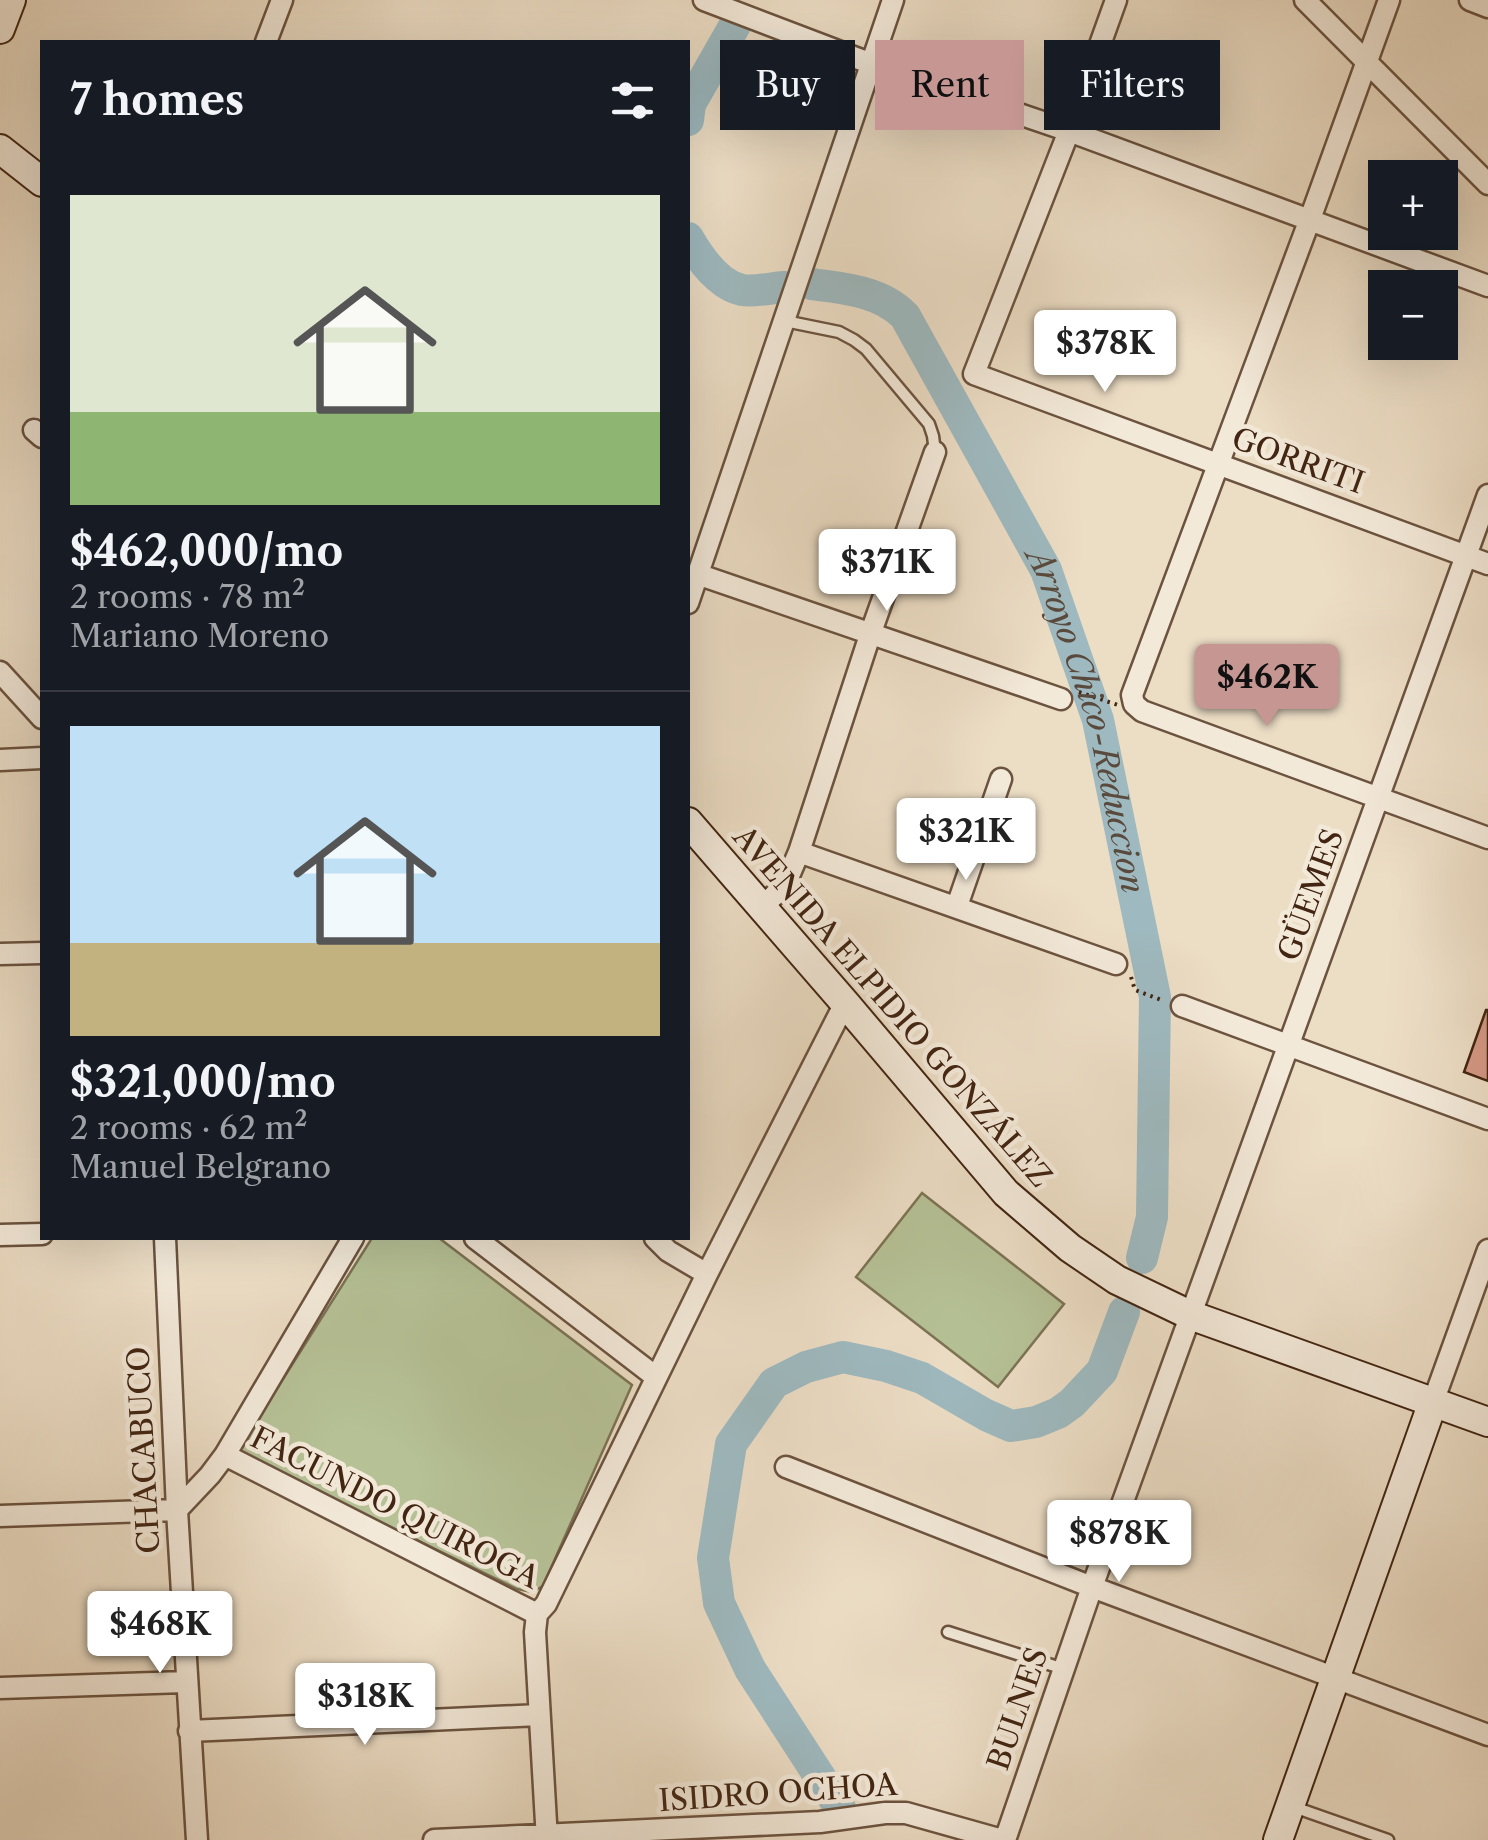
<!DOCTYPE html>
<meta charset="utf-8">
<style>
body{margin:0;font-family:"Libre Caslon Text",serif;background:#20242c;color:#f1f3f6;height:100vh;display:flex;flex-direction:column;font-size:38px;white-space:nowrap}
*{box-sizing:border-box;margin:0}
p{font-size:32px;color:#9ea1a6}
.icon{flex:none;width:55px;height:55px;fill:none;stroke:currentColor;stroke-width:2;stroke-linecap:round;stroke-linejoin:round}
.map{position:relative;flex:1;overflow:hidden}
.panel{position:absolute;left:40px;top:40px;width:650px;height:1200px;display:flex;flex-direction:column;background:#171b24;border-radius:0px;box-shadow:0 10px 40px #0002}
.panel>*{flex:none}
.hud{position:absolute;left:720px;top:40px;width:618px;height:90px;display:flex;gap:20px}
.controls{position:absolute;left:1368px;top:160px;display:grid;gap:20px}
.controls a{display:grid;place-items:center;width:90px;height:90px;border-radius:0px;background:#171b24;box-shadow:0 10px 40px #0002;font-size:50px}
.price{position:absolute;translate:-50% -85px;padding:0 22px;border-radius:10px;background:#fff;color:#222;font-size:32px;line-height:65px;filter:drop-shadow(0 2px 5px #0008)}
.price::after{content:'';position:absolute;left:50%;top:60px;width:30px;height:22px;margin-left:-15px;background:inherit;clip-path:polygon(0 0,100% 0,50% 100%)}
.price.active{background:#c59692;color:#111}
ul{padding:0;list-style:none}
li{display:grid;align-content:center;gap:20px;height:530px;padding:0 30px}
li+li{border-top:2px solid #363941}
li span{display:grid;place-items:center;height:310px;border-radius:0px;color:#555}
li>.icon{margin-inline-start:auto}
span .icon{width:180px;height:180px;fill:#fffc;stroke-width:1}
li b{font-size:42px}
h2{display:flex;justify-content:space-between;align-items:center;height:120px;padding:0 30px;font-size:42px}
.pill{padding:0 35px;border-radius:0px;background:#171b24;box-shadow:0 10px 40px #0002;font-size:35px;line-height:90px}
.pill.active{background:#c59692;color:#111}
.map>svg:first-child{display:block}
</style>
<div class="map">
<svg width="1488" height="1840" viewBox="0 0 1488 1840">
<rect width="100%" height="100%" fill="#ecddc5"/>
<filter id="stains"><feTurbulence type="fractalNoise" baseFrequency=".002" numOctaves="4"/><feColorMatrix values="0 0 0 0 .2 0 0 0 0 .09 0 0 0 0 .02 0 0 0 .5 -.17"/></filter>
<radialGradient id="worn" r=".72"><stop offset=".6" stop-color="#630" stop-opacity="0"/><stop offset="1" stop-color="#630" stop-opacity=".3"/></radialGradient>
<path fill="#b6c196" stroke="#7c7354" stroke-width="2.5" d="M 922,1193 L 1064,1304 L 998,1387 L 856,1277 Z
M 372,1238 L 439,1238 L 632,1385 L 543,1586 L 532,1592 L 517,1589 L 237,1452 Z"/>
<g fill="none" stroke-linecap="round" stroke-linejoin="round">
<g stroke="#9eb9bf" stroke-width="32">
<path d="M 688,120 L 690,104 L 735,25"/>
<path d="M 688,238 C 699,257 718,285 742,290 C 754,292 771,288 784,287"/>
<path id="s1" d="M 811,284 C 843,288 881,291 905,316 L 1046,570 L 1098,720 L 1155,997 L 1152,1217 L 1142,1258"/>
<path d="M 840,1808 L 750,1669 L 719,1603 L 713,1558 L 731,1444 L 774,1383 L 806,1367 L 843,1357 L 886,1366 L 922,1378 L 986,1415 L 1011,1426 L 1036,1422 L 1058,1413 L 1072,1403 L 1102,1371 L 1124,1312"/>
</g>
</g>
<path fill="#d59986" stroke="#422512" stroke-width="2.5" d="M 1486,1010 L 1488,1010 L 1488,1081 L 1464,1072 Z"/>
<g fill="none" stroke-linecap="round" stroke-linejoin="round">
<g stroke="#6c533f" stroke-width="15">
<path id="lane" d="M 785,321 L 839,332 L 854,340 L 866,349 L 929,424 L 933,436 L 935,452
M 948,1632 L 1064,1669
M 1291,1806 L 1388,1840"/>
</g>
<g stroke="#6c533f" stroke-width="25">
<path id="street" d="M 704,0 L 872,64 L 1069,131 L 1488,286
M 1116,0 L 1069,131 L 974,374 L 1488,564
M 1305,0 L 1488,184
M 1389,0 L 1310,219 L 1132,695 L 1134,704 L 1142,711 L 1488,838
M 1470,0 L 1488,7
M 266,42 L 282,0
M 34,430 L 42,437
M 697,574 L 1061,699
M 688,603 L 893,0
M 0,672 L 42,718
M 0,760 L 42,758
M 799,852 L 1116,964
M 957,906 L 1001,779
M 762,907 L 785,885 L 799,852 L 870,635 L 935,452
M 0,954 L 42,953
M 1182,1006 L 1488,1119
M 0,1235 L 42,1234
M 165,1238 L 177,1510 L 197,1840
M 475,1238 L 656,1377
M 655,1238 L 668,1251 L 707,1274
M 1433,1402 L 1488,1250
M 225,1455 L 537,1614
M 786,1467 L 1092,1587 L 1488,1735
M 0,1516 L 177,1510 L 210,1475 L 225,1455 L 353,1238
M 0,1688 L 185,1682
M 189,1731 L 539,1715
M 434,1840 L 820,1822 L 885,1813 L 906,1813 L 1002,1840
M 547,1840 L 535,1632 L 537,1614 L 546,1604 L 707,1274 L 845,1003
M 1005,1840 L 1092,1587 L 1488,495"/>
</g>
<g stroke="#422512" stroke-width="32">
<path id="secondary" d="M 0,29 L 11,0
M 0,149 L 42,182
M 688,822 L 845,1003 L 1006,1193 L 1070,1248 L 1117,1280 L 1190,1315 L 1488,1422
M 1278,1840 L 1433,1402"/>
</g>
<path stroke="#422512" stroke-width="4" stroke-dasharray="2.5 5" stroke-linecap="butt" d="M 1079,692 L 1118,705
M 1131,977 L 1135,990 L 1164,1001"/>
<use href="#lane" stroke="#f3e9d9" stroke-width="10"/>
<use href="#street" stroke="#f3e9d9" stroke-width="20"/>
<use href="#secondary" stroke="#f3e9d9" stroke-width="28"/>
</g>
<g text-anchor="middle" stroke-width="9" stroke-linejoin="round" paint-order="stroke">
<g font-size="30" fill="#422512" stroke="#f3e9d9">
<text transform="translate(1298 461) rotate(20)" y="10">GORRITI</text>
<text transform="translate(1311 895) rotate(-70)" y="10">GÜEMES</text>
<text transform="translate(892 1007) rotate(49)" y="10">AVENIDA ELPIDIO GONZÁLEZ</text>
<text transform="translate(144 1450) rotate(-93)" y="10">CHACABUCO</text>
<text transform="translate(395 1508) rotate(27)" y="10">FACUNDO QUIROGA</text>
<text transform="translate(1018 1709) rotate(-71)" y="10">BULNES</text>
<text transform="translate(778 1793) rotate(-4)" y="10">ISIDRO OCHOA</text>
</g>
<g font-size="32" font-style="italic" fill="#594a3d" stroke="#f3e9d9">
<text dy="11" stroke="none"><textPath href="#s1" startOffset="548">Arroyo Chico-Reduccion</textPath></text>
</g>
</g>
<rect width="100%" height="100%" filter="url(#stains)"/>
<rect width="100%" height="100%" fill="url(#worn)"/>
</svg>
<div class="controls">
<a>+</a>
<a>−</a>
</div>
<b class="price" style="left:1105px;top:395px">$378K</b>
<b class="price" style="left:887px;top:614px">$371K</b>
<b class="price active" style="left:1267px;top:729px">$462K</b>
<b class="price" style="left:966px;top:883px">$321K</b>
<b class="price" style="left:1119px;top:1585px">$878K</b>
<b class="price" style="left:160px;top:1676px">$468K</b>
<b class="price" style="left:365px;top:1748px">$318K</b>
<div class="hud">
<a class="pill">Buy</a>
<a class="pill active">Rent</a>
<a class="pill">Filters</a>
</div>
<section class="panel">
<h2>7 homes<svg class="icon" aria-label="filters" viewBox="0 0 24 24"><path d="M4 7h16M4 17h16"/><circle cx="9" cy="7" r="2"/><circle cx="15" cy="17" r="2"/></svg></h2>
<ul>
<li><span style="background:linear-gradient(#dfe7d0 70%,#8fb573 0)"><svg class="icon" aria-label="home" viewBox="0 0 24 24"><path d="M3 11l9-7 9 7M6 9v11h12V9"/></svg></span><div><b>$462,000/mo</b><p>2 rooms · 78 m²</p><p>Mariano Moreno</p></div></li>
<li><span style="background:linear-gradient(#bfe0f5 70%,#c2b280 0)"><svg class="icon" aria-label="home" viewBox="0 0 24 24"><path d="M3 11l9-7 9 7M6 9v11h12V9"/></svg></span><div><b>$321,000/mo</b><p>2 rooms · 62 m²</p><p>Manuel Belgrano</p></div></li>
</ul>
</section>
</div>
